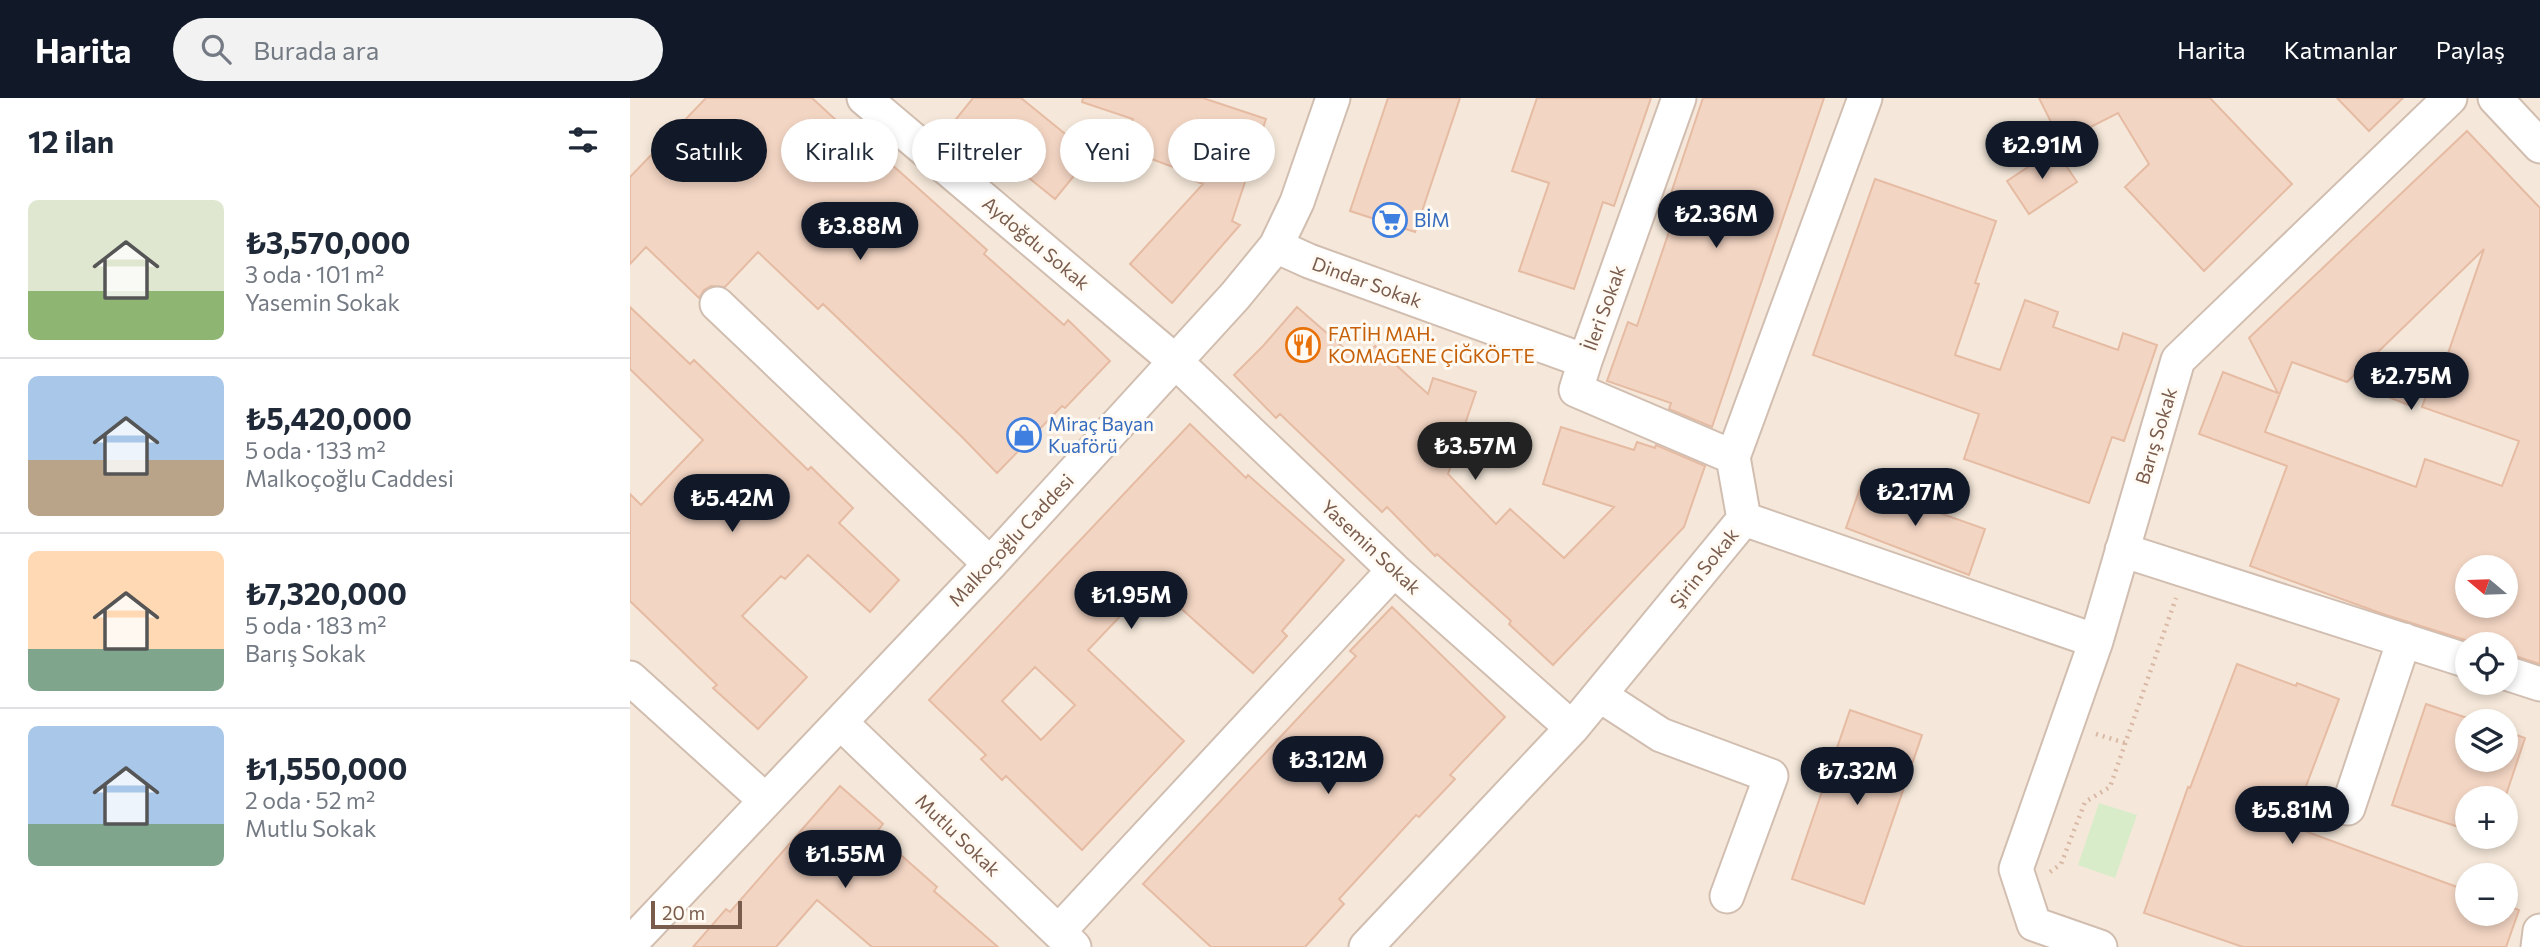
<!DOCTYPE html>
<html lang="tr">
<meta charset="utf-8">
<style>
body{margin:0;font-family:Commissioner,sans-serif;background:#f2f2f3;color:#1f2937;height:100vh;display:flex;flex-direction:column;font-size:26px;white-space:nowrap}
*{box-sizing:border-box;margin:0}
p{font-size:23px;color:#747a83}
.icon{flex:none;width:38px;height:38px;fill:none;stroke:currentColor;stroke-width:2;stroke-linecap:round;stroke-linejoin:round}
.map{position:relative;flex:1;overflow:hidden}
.drawer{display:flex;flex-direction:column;background:#fff;width:630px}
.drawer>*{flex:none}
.guide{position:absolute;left:21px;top:21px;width:665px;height:63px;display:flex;gap:14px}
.needle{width:46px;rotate:289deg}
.fabs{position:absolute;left:1825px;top:457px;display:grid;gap:14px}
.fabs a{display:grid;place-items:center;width:63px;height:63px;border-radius:50%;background:#fff;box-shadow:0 4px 10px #0003;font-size:35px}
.scale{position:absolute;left:21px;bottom:18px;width:91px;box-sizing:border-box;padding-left:7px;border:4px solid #7a5c4d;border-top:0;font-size:19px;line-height:24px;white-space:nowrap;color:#7a5c4d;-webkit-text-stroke:5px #fffaf3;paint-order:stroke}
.price{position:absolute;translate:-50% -60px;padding:0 16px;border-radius:24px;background:#111827;color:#fff;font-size:23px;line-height:46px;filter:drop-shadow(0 2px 4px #0008)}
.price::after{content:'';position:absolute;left:50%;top:42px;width:21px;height:16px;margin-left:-10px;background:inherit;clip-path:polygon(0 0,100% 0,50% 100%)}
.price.active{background:#222;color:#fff}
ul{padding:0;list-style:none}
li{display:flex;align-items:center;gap:21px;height:175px;padding:0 28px}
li+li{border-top:2px solid #e0e1e3}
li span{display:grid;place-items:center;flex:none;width:196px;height:140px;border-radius:10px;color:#555}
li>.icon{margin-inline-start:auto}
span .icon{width:84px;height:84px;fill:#fffc;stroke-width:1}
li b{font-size:30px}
h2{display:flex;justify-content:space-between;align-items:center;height:84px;padding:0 28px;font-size:30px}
.pill{padding:0 24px;border-radius:32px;background:#fff;box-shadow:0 4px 10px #0003;font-size:24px;line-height:63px}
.pill.active{background:#111827;color:#fff}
header{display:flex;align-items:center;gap:42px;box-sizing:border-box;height:98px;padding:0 35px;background:#111827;color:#fff}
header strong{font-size:33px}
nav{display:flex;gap:38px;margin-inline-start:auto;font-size:24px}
.search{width:490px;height:63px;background:#f2f2f3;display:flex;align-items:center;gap:18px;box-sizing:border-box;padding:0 24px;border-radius:38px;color:#747a83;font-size:26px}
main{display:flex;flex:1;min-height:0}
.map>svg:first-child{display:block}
</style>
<header>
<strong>Harita</strong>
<div class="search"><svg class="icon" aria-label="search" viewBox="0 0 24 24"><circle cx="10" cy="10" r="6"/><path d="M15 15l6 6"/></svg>Burada ara</div>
<nav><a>Harita</a><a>Katmanlar</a><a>Paylaş</a></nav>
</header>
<main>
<section class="drawer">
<h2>12 ilan<svg class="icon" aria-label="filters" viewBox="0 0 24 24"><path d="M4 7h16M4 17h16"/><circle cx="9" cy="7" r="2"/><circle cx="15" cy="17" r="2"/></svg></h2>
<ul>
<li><span style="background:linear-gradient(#dfe7d0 65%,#8fb573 0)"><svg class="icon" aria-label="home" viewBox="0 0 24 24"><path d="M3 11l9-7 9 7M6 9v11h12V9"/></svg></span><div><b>₺3,570,000</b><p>3 oda · 101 m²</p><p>Yasemin Sokak</p></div></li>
<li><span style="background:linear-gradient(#a9c7e8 60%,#b9a48a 0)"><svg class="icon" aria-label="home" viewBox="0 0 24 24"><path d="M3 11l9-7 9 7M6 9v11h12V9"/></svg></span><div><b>₺5,420,000</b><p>5 oda · 133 m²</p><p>Malkoçoğlu Caddesi</p></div></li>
<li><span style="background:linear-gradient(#ffd9b3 70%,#7fa58c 0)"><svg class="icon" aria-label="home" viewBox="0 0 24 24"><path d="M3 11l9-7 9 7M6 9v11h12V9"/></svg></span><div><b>₺7,320,000</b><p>5 oda · 183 m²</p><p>Barış Sokak</p></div></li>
<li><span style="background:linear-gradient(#a9c7e8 70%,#7fa58c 0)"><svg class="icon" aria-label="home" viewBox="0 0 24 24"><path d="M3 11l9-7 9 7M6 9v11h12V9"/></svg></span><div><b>₺1,550,000</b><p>2 oda · 52 m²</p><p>Mutlu Sokak</p></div></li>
</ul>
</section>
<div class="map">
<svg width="1910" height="849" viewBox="0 0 1910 849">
<rect width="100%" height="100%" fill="#fdf6ec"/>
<path fill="#f5e8da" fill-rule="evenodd" d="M 0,0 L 1910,0 L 1910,849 L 0,849 ZM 1838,469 L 1876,469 L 1876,508 L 1838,508 ZM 1838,546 L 1876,546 L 1876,584 L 1838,584 ZM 1838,623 L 1876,623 L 1876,662 L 1838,662 ZM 1838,700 L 1876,700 L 1876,738 L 1838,738 ZM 1838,777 L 1876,777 L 1876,816 L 1838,816 Z"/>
<path fill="#d8ecc9" d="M 1469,705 L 1507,717 L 1485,780 L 1448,767 Z"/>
<path fill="#f3d5c3" stroke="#e6bba3" stroke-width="2" fill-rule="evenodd" d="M 76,0 L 182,0 L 257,69 L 260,65 L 357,152 L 354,156 L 434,227 L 438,222 L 480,263 L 435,310 L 432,308 L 367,375 L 332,339 L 193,206 L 188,211 L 128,154 L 95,189 L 81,188 L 74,192 L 69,200 L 16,149 L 0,166 L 0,79 Z
M 343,0 L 391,0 L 461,57 L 425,101 L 326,21 Z
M 453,0 L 573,0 L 636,21 L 602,123 L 610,127 L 542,205 L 500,166 L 573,86 L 560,81 L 562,76 L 492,50 L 503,21 L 452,4 Z
M 758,0 L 830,0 L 785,134 L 720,113 Z
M 907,0 L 1021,0 L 984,108 L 973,104 L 944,191 L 889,173 L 919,85 L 882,73 Z
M 1073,0 L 1194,0 L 1082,329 L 1039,311 L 1041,305 L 977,283 L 998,224 L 1007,228 L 1044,119 L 1034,116 Z
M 1409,0 L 1580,0 L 1662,86 L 1574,173 L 1495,89 L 1519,66 L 1488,15 L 1431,44 Z
M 1707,0 L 1773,0 L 1739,33 Z
M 1837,33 L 1910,110 L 1910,566 L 1876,555 L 1876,546 L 1848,546 L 1756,517 L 1620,468 L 1657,368 L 1569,336 L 1593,274 L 1648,295 L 1619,240 ZM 1854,151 L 1815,264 L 1809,262 L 1792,309 L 1889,343 L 1872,388 L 1795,361 L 1786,389 L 1635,334 L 1662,264 L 1717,284 ZM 1838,469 L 1876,469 L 1876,508 L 1838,508 Z
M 1425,51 L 1447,84 L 1399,116 L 1377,83 Z
M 1245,81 L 1366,123 L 1345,185 L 1349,186 L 1325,257 L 1370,272 L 1395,202 L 1428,214 L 1423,229 L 1488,252 L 1493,235 L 1527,247 L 1494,343 L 1482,339 L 1459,405 L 1334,361 L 1349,316 L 1183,257 Z
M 0,209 L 60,266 L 64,262 L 178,372 L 181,369 L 223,410 L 209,425 L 269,482 L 240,514 L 178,457 L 155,481 L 151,478 L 112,518 L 177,579 L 128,631 L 83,590 L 87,587 L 0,503 L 0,396 L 11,407 L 73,342 L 0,271 Z
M 667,209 L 730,264 L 745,248 L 798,296 L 803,280 L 846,294 L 824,358 L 821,357 L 824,359 L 818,376 L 866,426 L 880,411 L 934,460 L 984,409 L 913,386 L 931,329 L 1004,352 L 1007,344 L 1025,350 L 1026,347 L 1075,368 L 1054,429 L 923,567 L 879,526 L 881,523 L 807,456 L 805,458 L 757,409 L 752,414 L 650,316 L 646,320 L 604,277 L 633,248 Z
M 1766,276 L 1790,284 L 1781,308 L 1758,299 Z
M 560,326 L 616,380 L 618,377 L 714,462 L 652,533 L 657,538 L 623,575 L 526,488 L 522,492 L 518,489 L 458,552 L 554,643 L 452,752 L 376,678 L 372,682 L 351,661 L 356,657 L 299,602 ZM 405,569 L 445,607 L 411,642 L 372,603 Z
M 1233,382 L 1292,402 L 1290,408 L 1355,431 L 1339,477 L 1216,430 Z
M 762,509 L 875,619 L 820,677 L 825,681 L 789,719 L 786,717 L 709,801 L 714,806 L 675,849 L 581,849 L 513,786 L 726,558 L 720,553 Z
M 1607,566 L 1666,588 L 1667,585 L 1709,601 L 1661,728 L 1838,793 L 1838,816 L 1876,816 L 1876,807 L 1889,812 L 1876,849 L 1613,849 L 1514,815 L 1558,689 L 1560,690 Z
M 1796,606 L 1846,623 L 1838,623 L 1838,662 L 1876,662 L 1876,633 L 1895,640 L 1875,700 L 1838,700 L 1838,732 L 1762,707 Z
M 1220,612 L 1292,637 L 1234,806 L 1162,781 Z
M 210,688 L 253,726 L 246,735 L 307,789 L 304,793 L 368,849 L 242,849 L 187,802 L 146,849 L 63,849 L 96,811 L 100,814 Z"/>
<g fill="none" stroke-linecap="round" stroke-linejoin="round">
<g stroke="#d1beb0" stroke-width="37">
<path id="minor" d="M 234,0 L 545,263 L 764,472 L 942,630
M 1865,0 L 1910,48
M 646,148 L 679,163 L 955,263 L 946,292 L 1103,359
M 87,206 L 360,466
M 955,263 L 1049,0
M 1114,421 L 1466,543
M 1492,452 L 1838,563
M 1876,575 L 1910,586
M 0,580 L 135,702
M 971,598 L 1031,637 L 1141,678 L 1097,798
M 211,625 L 444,849
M 1718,710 L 1774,542
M 429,833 L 764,472
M 0,846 L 360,466 L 605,198 L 646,148 L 667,104 L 703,0
M 736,849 L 942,630 L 1114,421 L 1103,359 L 1235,0
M 1470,849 L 1404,826 L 1386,771 L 1466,543 L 1548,262 L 1820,0
M 1908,849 L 1910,833"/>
</g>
<path stroke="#d9b8a5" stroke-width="4.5" stroke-dasharray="2 5" stroke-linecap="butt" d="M 1466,636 L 1495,645
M 1420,774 L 1431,766 L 1455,704 L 1480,689 L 1546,500"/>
<use href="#minor" stroke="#fff" stroke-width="33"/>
</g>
<defs>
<g id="supermarket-ring" transform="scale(1.75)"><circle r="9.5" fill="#fffaf3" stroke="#3f7fe0" stroke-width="1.5"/><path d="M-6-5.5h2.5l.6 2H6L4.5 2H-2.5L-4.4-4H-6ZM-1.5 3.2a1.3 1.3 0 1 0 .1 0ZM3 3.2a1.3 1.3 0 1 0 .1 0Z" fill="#3f7fe0"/></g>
<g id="restaurant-ring" transform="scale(1.75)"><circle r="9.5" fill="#fffaf3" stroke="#e8710a" stroke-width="1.5"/><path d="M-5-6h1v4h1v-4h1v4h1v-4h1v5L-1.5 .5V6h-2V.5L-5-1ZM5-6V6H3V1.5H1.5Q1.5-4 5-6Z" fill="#e8710a"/></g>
<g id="shop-ring" transform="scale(1.75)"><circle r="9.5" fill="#fffaf3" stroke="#3f7fe0" stroke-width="1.5"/><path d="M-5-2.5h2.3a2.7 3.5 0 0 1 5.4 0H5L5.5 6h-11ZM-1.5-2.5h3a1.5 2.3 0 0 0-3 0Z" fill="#3f7fe0"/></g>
</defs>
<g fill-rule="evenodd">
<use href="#supermarket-ring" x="760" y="122"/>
<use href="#restaurant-ring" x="673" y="247"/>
<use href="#shop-ring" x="394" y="337"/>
</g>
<g text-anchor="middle" stroke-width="6" stroke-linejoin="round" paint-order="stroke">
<g font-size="19" fill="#366cbe" stroke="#fffaf3" text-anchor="start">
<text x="784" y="129">BİM</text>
<text x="418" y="333">Miraç Bayan<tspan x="418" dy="22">Kuaförü</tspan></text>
</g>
<g font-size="19" fill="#7a5c4d" stroke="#fffaf3">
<text transform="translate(406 145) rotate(40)" y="7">Aydoğdu Sokak</text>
<text transform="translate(737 184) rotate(20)" y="7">Dindar Sokak</text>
<text transform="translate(974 210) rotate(-70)" y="7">İleri Sokak</text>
<text transform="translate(1526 338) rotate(-73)" y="7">Barış Sokak</text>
<text transform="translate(381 442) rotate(-47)" y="7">Malkoçoğlu Caddesi</text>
<text transform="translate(741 449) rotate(43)" y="7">Yasemin Sokak</text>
<text transform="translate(1074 470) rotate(-51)" y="7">Şirin Sokak</text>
<text transform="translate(328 737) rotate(44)" y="7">Mutlu Sokak</text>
</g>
<g font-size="19" fill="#c56008" stroke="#fffaf3" text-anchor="start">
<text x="698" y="243">FATİH MAH.<tspan x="698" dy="22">KOMAGENE ÇİĞKÖFTE</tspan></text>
</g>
</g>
</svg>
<div class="fabs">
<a><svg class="needle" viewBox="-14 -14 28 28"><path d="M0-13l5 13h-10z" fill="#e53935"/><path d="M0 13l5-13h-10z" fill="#747a83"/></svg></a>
<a><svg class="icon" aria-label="locate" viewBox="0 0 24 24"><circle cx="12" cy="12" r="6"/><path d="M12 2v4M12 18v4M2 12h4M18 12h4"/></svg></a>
<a><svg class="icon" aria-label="layers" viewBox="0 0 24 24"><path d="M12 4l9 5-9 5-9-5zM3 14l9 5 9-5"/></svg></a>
<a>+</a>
<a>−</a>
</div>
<div class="scale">20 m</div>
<b class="price" style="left:1412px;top:83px">₺2.91M</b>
<b class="price" style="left:1086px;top:152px">₺2.36M</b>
<b class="price" style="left:230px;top:164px">₺3.88M</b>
<b class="price" style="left:1781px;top:314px">₺2.75M</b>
<b class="price active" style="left:845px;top:384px">₺3.57M</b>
<b class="price" style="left:1285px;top:430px">₺2.17M</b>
<b class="price" style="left:102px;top:436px">₺5.42M</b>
<b class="price" style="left:501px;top:533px">₺1.95M</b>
<b class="price" style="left:698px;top:698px">₺3.12M</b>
<b class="price" style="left:1227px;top:709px">₺7.32M</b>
<b class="price" style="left:1662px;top:748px">₺5.81M</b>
<b class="price" style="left:215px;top:792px">₺1.55M</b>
<div class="guide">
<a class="pill active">Satılık</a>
<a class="pill">Kiralık</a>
<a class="pill">Filtreler</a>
<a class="pill">Yeni</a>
<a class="pill">Daire</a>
</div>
</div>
</main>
